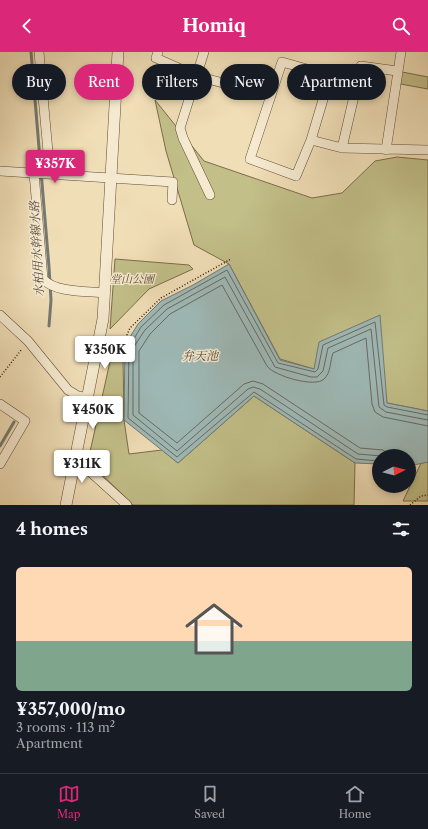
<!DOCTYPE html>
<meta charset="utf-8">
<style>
body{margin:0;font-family:"Libre Caslon Text","Noto Serif JP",serif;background:#242831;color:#f1f3f6;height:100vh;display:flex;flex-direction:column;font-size:15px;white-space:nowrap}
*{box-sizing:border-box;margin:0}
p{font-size:13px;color:#9ea1a6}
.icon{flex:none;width:22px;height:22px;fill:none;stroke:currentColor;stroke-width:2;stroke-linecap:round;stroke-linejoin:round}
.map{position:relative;height:453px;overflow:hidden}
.drawer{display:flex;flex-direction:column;background:#171b24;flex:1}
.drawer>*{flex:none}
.guide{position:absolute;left:12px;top:12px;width:404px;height:36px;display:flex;gap:8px}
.needle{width:26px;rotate:84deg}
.fabs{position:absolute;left:372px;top:397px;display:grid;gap:8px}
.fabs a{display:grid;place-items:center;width:44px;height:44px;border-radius:50%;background:#171b24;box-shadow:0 2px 6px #0003;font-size:20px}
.price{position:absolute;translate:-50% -34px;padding:0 9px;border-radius:4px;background:#fff;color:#222;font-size:13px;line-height:26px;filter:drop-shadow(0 1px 2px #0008)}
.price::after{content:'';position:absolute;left:50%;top:24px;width:12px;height:9px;margin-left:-6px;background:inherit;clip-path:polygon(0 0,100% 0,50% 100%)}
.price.current{background:#db2777;color:#fff}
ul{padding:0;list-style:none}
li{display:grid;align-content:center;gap:8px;height:212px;padding:0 16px}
li span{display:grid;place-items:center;height:124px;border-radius:6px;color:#555}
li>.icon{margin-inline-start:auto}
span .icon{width:72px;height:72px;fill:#fffc;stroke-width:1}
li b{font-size:17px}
h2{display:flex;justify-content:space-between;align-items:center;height:48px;padding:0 16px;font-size:17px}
.chip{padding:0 14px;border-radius:18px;background:#171b24;box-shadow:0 2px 6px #0003;font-size:14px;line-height:36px}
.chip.current{background:#db2777;color:#fff}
header{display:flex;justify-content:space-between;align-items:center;height:52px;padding:0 16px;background:#db2777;color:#fff;font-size:18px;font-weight:700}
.tabs{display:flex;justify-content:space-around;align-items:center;height:56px;border-top:1px solid #363941;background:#171b24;font-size:11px;color:#9ea1a6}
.tabs a{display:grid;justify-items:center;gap:2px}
.tabs .current{color:#db2777}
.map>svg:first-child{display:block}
</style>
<header><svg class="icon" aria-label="back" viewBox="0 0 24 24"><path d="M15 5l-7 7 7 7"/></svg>Homiq<svg class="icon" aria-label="search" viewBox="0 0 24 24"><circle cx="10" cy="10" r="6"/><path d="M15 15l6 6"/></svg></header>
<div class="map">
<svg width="428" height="453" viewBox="0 0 428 453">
<rect width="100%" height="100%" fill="#f0deb7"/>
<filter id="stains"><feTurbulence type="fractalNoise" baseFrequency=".005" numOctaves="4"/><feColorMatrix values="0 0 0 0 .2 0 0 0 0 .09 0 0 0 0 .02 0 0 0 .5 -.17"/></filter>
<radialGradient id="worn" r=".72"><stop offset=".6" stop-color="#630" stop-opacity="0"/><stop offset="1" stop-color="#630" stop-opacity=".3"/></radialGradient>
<path fill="#c2bf89" stroke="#7c6c4a" d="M 397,19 L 428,25 L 428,37 L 395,31 Z
M 155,48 L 204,109 L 312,146 L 342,141 L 375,109 L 397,105 L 428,108 L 428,359 L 387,351 L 314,317 L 280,307 L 229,212 L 194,193 L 166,99 Z
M 115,207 L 189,213 L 193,217 L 149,237 L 110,277 Z
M 111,305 L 123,306 L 124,368 L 129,402 L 162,398 L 178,411 L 254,344 L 355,411 L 354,453 L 133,453 L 88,409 Z
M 428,410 L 428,449 L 403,449 L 421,411 Z"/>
<path fill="#9ebab8" stroke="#747972" d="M 229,212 L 280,308 L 314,317 L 319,290 L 380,263 L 387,351 L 428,359 L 428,410 L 409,414 L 409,404 L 379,404 L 379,412 L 355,411 L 254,344 L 178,411 L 124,368 L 125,293 L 138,272 L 161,249 L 193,233 Z"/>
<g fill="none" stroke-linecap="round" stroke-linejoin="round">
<path stroke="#6a6961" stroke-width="1" d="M 381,404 L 358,402 L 260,337 L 253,335 L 248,337 L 177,399 L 133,363 L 133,296 L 145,278 L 167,257 L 225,225 L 275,315 L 311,325 L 317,325 L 323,319 L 328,296 L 371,277 L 379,355 L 386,360 L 428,368
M 391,404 L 383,398 L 360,396 L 263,332 L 253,329 L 244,332 L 177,391 L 139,361 L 139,299 L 150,282 L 170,262 L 222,233 L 267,314 C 274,324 315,336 324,327 C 331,321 330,309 333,301 L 366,286 L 372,352 L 375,360 L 383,365 L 428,374
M 379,409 L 356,407 L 254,340 L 177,405 L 128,366 L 129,295 L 141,275 L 164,253 L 227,218 L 278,311 L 315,320 L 318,317 L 323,293 L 375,270 L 384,353 L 387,355 L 428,363"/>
<path stroke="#747972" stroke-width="3" d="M 31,0 L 49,215 L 51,248 L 49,274
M 0,394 L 14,370"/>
<g stroke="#644a35" stroke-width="10">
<path id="minor" d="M 39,0 L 50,122
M 158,0 L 156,6 L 197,24 L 271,44
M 204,0 L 180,76 L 183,86 L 210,143
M 330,24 L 311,88 L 296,124 L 250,107 L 282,10 L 357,31
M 311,88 L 342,96 L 428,98
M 342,96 L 361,14 L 397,19
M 386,98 L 401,0
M 0,119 L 173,130 L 172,148
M 34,121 L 43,227 C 55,241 88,239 105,241
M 0,263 L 28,289 L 68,338 L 78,344 L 88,346
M 0,352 L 25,369 L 0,412
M 75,406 L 127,453"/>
</g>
<g stroke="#644a35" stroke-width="12">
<path id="tertiary" d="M 66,453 L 103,267 L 118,0"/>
</g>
<path stroke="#36180a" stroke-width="1.5" stroke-dasharray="1 2" stroke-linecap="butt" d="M 108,290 L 112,292 L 116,308 L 130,276 L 161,246 L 231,207
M 0,325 L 22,297
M 410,453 L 421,444 L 428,443"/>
<use href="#minor" stroke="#f5ead0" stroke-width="9"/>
<use href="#tertiary" stroke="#f5ead0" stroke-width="11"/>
</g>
<g text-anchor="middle" stroke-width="3" stroke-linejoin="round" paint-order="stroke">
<g font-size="11" font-style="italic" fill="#604a30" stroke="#f5ead0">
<text x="132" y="231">堂山公園</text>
</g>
<g font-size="12" font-style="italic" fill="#55493e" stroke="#f5ead0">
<text transform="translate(37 197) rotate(-93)" y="4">水柏用水幹線水路</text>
<text x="200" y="308">弁天池</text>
</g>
</g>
<rect width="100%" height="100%" filter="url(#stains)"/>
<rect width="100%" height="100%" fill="url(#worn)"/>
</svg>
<div class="fabs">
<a><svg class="needle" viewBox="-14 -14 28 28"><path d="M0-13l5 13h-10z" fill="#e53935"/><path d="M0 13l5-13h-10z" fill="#9ea1a6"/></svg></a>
</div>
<b class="price current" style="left:55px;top:132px">¥357K</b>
<b class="price" style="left:105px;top:318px">¥350K</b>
<b class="price" style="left:93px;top:378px">¥450K</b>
<b class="price" style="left:82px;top:432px">¥311K</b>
<div class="guide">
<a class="chip">Buy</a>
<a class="chip current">Rent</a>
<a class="chip">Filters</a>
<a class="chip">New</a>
<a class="chip">Apartment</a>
</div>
</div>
<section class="drawer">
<h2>4 homes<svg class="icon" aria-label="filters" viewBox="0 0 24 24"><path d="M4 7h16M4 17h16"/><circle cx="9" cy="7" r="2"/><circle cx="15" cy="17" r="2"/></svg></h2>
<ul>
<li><span style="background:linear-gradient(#ffd9b3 60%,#7fa58c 0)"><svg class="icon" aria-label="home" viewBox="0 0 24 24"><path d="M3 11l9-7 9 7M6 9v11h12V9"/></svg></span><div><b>¥357,000/mo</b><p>3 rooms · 113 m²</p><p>Apartment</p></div></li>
</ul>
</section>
<nav class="tabs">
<a class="current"><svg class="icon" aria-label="map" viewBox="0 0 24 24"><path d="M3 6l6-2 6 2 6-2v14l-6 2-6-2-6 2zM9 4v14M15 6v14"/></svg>Map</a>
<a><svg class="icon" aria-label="saved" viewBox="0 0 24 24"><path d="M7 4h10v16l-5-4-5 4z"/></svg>Saved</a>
<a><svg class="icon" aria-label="home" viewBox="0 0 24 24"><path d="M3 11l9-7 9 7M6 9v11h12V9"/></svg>Home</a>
</nav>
